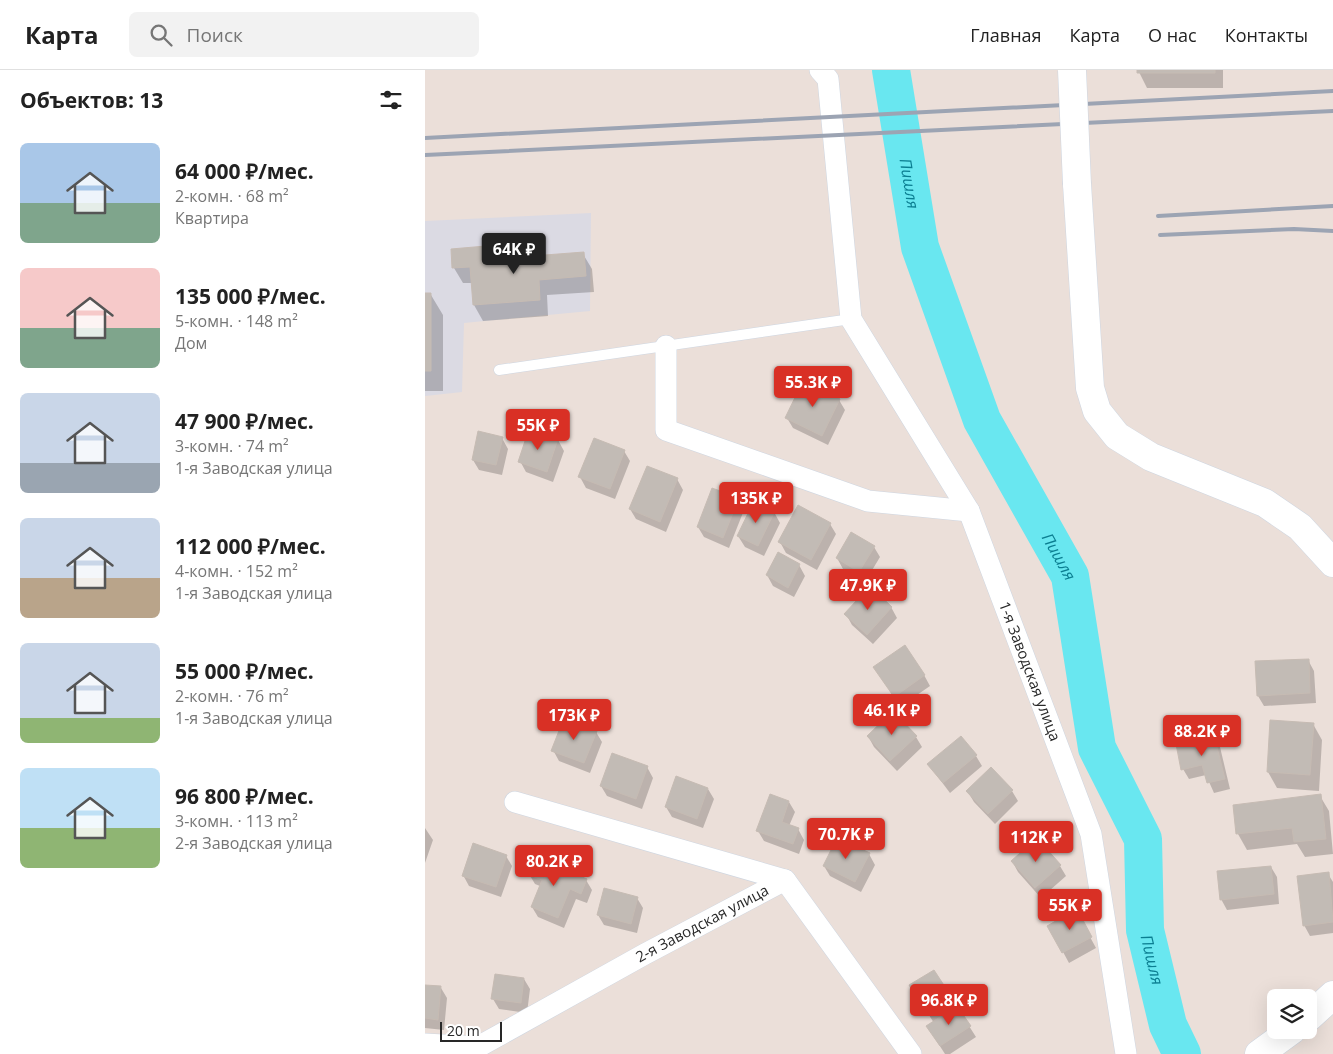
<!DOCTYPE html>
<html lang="ru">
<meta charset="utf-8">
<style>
body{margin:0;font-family:"Open Sans",sans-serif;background:#f2f2f2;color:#222;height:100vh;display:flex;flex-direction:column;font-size:19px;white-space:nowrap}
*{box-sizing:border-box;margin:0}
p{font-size:16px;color:#767676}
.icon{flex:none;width:28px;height:28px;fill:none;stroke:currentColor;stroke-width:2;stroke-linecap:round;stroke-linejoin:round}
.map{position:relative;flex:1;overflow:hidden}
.panel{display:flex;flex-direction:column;background:#fff;width:425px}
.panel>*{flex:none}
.fabs{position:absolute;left:842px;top:919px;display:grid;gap:10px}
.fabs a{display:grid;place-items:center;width:50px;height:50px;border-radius:8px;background:#fff;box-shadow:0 5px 20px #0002;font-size:25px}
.scale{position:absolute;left:15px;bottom:12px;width:62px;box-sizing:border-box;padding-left:5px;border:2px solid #282828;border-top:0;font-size:14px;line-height:18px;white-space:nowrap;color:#282828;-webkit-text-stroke:4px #fff;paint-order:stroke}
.price{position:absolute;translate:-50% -42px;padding:0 11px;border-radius:5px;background:#d93025;color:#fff;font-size:16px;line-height:32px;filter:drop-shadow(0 1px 2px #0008)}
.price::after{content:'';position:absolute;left:50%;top:30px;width:15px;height:11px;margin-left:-8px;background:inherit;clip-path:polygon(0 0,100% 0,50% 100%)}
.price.on{background:#222;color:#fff}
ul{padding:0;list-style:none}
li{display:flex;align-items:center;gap:15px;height:125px;padding:0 20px}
li span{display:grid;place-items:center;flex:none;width:140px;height:100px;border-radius:8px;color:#555}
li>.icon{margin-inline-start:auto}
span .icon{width:60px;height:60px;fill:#fffc;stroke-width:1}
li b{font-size:21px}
h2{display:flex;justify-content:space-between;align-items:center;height:60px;padding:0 20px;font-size:21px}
header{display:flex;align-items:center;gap:30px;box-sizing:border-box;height:70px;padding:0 25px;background:#fff;border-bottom:1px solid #e0e0e0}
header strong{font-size:24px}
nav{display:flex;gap:28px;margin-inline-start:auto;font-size:18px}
.search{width:350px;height:45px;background:#f2f2f2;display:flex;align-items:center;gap:12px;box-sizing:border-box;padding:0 18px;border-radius:8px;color:#767676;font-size:19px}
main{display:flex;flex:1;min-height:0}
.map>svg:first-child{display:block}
</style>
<header>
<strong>Карта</strong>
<div class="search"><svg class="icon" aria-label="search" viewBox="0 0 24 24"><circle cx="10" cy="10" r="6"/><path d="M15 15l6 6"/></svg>Поиск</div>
<nav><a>Главная</a><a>Карта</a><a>О нас</a><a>Контакты</a></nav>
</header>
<main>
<section class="panel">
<h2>Объектов: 13<svg class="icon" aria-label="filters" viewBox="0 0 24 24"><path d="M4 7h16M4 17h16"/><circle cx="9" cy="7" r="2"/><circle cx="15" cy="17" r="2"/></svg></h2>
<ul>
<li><span style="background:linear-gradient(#a9c7e8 60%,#7fa58c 0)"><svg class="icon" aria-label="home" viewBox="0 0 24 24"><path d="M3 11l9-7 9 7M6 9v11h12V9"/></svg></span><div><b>64 000 ₽/мес.</b><p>2-комн. · 68 m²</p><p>Квартира</p></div></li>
<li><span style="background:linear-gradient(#f6c9c9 60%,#7fa58c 0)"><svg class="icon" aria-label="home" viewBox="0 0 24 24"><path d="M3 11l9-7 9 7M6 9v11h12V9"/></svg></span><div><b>135 000 ₽/мес.</b><p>5-комн. · 148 m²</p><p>Дом</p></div></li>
<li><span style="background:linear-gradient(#c9d6e8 70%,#9aa5b1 0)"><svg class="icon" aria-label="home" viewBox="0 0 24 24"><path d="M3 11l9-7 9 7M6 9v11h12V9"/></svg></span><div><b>47 900 ₽/мес.</b><p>3-комн. · 74 m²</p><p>1-я Заводская улица</p></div></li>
<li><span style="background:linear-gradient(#c9d6e8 60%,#b9a48a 0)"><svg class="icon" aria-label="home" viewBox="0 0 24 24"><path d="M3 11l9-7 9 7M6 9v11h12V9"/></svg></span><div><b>112 000 ₽/мес.</b><p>4-комн. · 152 m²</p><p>1-я Заводская улица</p></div></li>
<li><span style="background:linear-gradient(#c9d6e8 75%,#8fb573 0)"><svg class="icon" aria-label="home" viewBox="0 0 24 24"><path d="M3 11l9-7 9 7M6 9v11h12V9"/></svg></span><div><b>55 000 ₽/мес.</b><p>2-комн. · 76 m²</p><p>1-я Заводская улица</p></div></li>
<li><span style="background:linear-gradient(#bfe0f5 60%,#8fb573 0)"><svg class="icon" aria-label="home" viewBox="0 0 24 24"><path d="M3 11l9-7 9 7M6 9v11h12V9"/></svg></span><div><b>96 800 ₽/мес.</b><p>3-комн. · 113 m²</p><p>2-я Заводская улица</p></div></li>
</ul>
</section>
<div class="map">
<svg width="908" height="984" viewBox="0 0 908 984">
<rect width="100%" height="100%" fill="#ebdfd9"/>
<path fill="#dbdae3" d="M 166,143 L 165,241 L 39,253 L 37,322 L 0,326 L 0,151 Z"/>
<path fill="#0003" d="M 713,0 L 798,0 L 798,18 L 722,18 Z
M 60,178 L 69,195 L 108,192 L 158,184 L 167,199 L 169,222 L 122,225 L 123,246 L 58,251 L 49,235 L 48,213 L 38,213 L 29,198 Z
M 0,225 L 6,225 L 18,245 L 18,321 L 0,321 Z
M 414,330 L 420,340 L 403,375 L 368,358 L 362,348 Z
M 105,361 L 133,370 L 139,381 L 128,412 L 101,402 L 95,391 Z
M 77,368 L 83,379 L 77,405 L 54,400 L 48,390 Z
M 199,381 L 205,391 L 190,429 L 161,418 L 155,407 Z
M 252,409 L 258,420 L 241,462 L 211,449 L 205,439 Z
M 313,429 L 319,440 L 304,478 L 279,467 L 273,457 Z
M 349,442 L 355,453 L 339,486 L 320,477 L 313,466 Z
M 405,454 L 411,464 L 392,500 L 361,483 L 355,472 Z
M 449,477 L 455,487 L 440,512 L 418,499 L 412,488 Z
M 354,484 L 374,495 L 380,506 L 369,527 L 348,516 L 342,505 Z
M 466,537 L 472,548 L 448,574 L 427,555 L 421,544 Z
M 883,590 L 889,601 L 891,633 L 839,636 L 833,626 Z
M 499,605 L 505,616 L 476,636 L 456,608 Z
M 888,654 L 897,670 L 894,721 L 852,718 L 843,702 Z
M 171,662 L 177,672 L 165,703 L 134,691 L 128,680 Z
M 443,666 L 491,667 L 497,677 L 472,701 L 449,677 Z
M 789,666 L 795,677 L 805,719 L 789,723 L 781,705 L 764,709 L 758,699 Z
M 551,686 L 557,696 L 525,723 L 504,695 Z
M 222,697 L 228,708 L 217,739 L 182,726 L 176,716 Z
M 566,699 L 587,721 L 593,731 L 570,754 L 549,732 L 543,722 Z
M 283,719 L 289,729 L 278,758 L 247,747 L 241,737 Z
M 895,726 L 904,741 L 908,784 L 880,787 L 872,774 L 822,780 L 813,764 L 809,736 Z
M 364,732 L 370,742 L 364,756 L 373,759 L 379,770 L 374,784 L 339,771 L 333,761 Z
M 0,758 L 8,770 L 0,793 Z
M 444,784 L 450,795 L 436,822 L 405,806 L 399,796 Z
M 81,786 L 87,796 L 76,827 L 44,816 L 38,805 Z
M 587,791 L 635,796 L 641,806 L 616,828 L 593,802 Z
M 846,797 L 852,807 L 854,834 L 802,840 L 796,829 Z
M 104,804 L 161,810 L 167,820 L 162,833 L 151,829 L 139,858 L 113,847 L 107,837 L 115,816 L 110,814 Z
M 903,804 L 908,812 L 908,863 L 885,866 L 879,855 Z
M 212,828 L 218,838 L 212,863 L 179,855 L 173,845 Z
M 622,833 L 645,834 L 649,842 L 651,841 L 671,878 L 644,893 L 624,856 L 633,851 Z
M 99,909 L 105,919 L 102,943 L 74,939 L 68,929 Z
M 0,916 L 16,918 L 22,928 L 19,960 L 0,958 Z
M 492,926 L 527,929 L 551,967 L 525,984 L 520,984 L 509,967 L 509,953 Z"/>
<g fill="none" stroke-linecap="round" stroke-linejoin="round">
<path stroke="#69e7f0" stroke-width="38" id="s1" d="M 466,0 L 495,177 L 557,350 L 645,506 L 672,678 L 718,769 L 720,860 L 743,955 L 757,984"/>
</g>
<path fill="#c2bbb5" stroke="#c6bbb3" d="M 712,0 L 790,0 L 790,3 L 712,3 Z
M 61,176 L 62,194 L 107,191 L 107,186 L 159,182 L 161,206 L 114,210 L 115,230 L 48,235 L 45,197 L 27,198 L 26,179 Z
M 0,223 L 6,223 L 6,301 L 0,301 Z
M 378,311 L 415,329 L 397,366 L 360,348 Z
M 104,359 L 133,369 L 122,402 L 93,392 Z
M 53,361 L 78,367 L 71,395 L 47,390 Z
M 169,368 L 200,380 L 185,419 L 153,407 Z
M 222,396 L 253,408 L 235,452 L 204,439 Z
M 287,418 L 314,428 L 298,468 L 272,457 Z
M 329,431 L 350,441 L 333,476 L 312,466 Z
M 373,435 L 406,453 L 386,490 L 353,472 Z
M 426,462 L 450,476 L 434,502 L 411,488 Z
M 353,482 L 375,494 L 363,518 L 341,505 Z
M 445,516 L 467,537 L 442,565 L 419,544 Z
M 480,575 L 500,605 L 469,627 L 448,597 Z
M 884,589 L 885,623 L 832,626 L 830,591 Z
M 468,641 L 492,666 L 465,691 L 442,666 Z
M 139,648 L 172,661 L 159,693 L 126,681 Z
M 845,650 L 889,653 L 885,705 L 842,702 Z
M 789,665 L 800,709 L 782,713 L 777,695 L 756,700 L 751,674 Z
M 536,666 L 552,685 L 518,713 L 502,694 Z
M 187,683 L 223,696 L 211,729 L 175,716 Z
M 566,697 L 588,720 L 563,744 L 541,721 Z
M 251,706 L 283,718 L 272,749 L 240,737 Z
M 345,724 L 364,731 L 357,752 L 374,758 L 368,774 L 331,761 Z
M 896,724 L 901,769 L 869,772 L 867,758 L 811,764 L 808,735 Z
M 412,768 L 445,783 L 430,812 L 398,796 Z
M 612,768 L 636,795 L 610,818 L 586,791 Z
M 48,773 L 82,785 L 71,817 L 37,806 Z
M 109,788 L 162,809 L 156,824 L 145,819 L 133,848 L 106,837 L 117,810 L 102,804 Z
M 846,796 L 849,824 L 795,830 L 792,801 Z
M 904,802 L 908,852 L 878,856 L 872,806 Z
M 179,818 L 213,827 L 206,854 L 172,845 Z
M 634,825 L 646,834 L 628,844 L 621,832 Z
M 652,839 L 667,867 L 637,883 L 622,856 Z
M 509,900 L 528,929 L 503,945 L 484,915 Z
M 70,904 L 99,908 L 96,933 L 66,929 Z
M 0,915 L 16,916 L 13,950 L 0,948 Z
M 532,936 L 546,956 L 515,976 L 501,956 Z"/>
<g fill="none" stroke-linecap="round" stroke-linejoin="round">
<g stroke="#ced6e1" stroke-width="11">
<path id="lane" d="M 74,300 L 426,249"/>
</g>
<g stroke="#ced6e1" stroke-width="22">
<g id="street">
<path id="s2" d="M 395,0 L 403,9 L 426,249 L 544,441 L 666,764 L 701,984"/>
<path d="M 241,276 L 241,360 L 443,431 L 544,441"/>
<path d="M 90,732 L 360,810"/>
<path id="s3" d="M 0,974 L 53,977 L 220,884 L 360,810 L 486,984"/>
</g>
</g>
<g stroke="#ced6e1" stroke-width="29">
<path id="secondary" d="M 652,114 L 665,318 L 672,341 L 692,366 L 726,387 L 840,433 L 875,457 L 908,493
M 884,947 L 908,925
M 834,984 L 867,960"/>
</g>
<use href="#lane" stroke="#fff" stroke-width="10"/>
<use href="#street" stroke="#fff" stroke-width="21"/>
<use href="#secondary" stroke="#fff" stroke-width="28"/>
<path stroke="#9ca4b3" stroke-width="4" d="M 0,68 L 908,21
M 0,85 L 908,41
M 733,146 L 908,136
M 735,165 L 869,159 L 908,161"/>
<g stroke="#ced6e1" stroke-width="29" stroke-linecap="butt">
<path id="secondary-bridge" d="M 647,0 L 652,114"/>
</g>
<use href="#secondary-bridge" stroke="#fff" stroke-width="28"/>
</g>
<g text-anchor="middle" stroke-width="5" stroke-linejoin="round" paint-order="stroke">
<g font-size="15" fill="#282828" stroke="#fff">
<text dy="5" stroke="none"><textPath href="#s2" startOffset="650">1-я Заводская улица</textPath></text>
<text dy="5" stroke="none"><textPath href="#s3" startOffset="309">2-я Заводская улица</textPath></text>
</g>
<g font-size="16" font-style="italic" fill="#0b7e91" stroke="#fff">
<text dy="6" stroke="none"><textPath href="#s1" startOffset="115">Пишля</textPath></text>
<text dy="6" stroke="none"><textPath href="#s1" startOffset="520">Пишля</textPath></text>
<text dy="6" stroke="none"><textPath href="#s1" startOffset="940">Пишля</textPath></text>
</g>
</g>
</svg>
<div class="fabs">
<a><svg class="icon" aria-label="layers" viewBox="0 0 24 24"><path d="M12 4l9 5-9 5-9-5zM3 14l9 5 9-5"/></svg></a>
</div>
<div class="scale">20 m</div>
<b class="price on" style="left:89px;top:205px">64K ₽</b>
<b class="price" style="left:388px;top:338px">55.3K ₽</b>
<b class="price" style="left:113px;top:381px">55K ₽</b>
<b class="price" style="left:331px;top:454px">135K ₽</b>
<b class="price" style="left:443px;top:541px">47.9K ₽</b>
<b class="price" style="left:467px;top:666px">46.1K ₽</b>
<b class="price" style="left:149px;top:671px">173K ₽</b>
<b class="price" style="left:777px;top:687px">88.2K ₽</b>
<b class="price" style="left:421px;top:790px">70.7K ₽</b>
<b class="price" style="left:611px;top:793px">112K ₽</b>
<b class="price" style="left:129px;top:817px">80.2K ₽</b>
<b class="price" style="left:645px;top:861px">55K ₽</b>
<b class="price" style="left:524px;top:956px">96.8K ₽</b>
</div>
</main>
